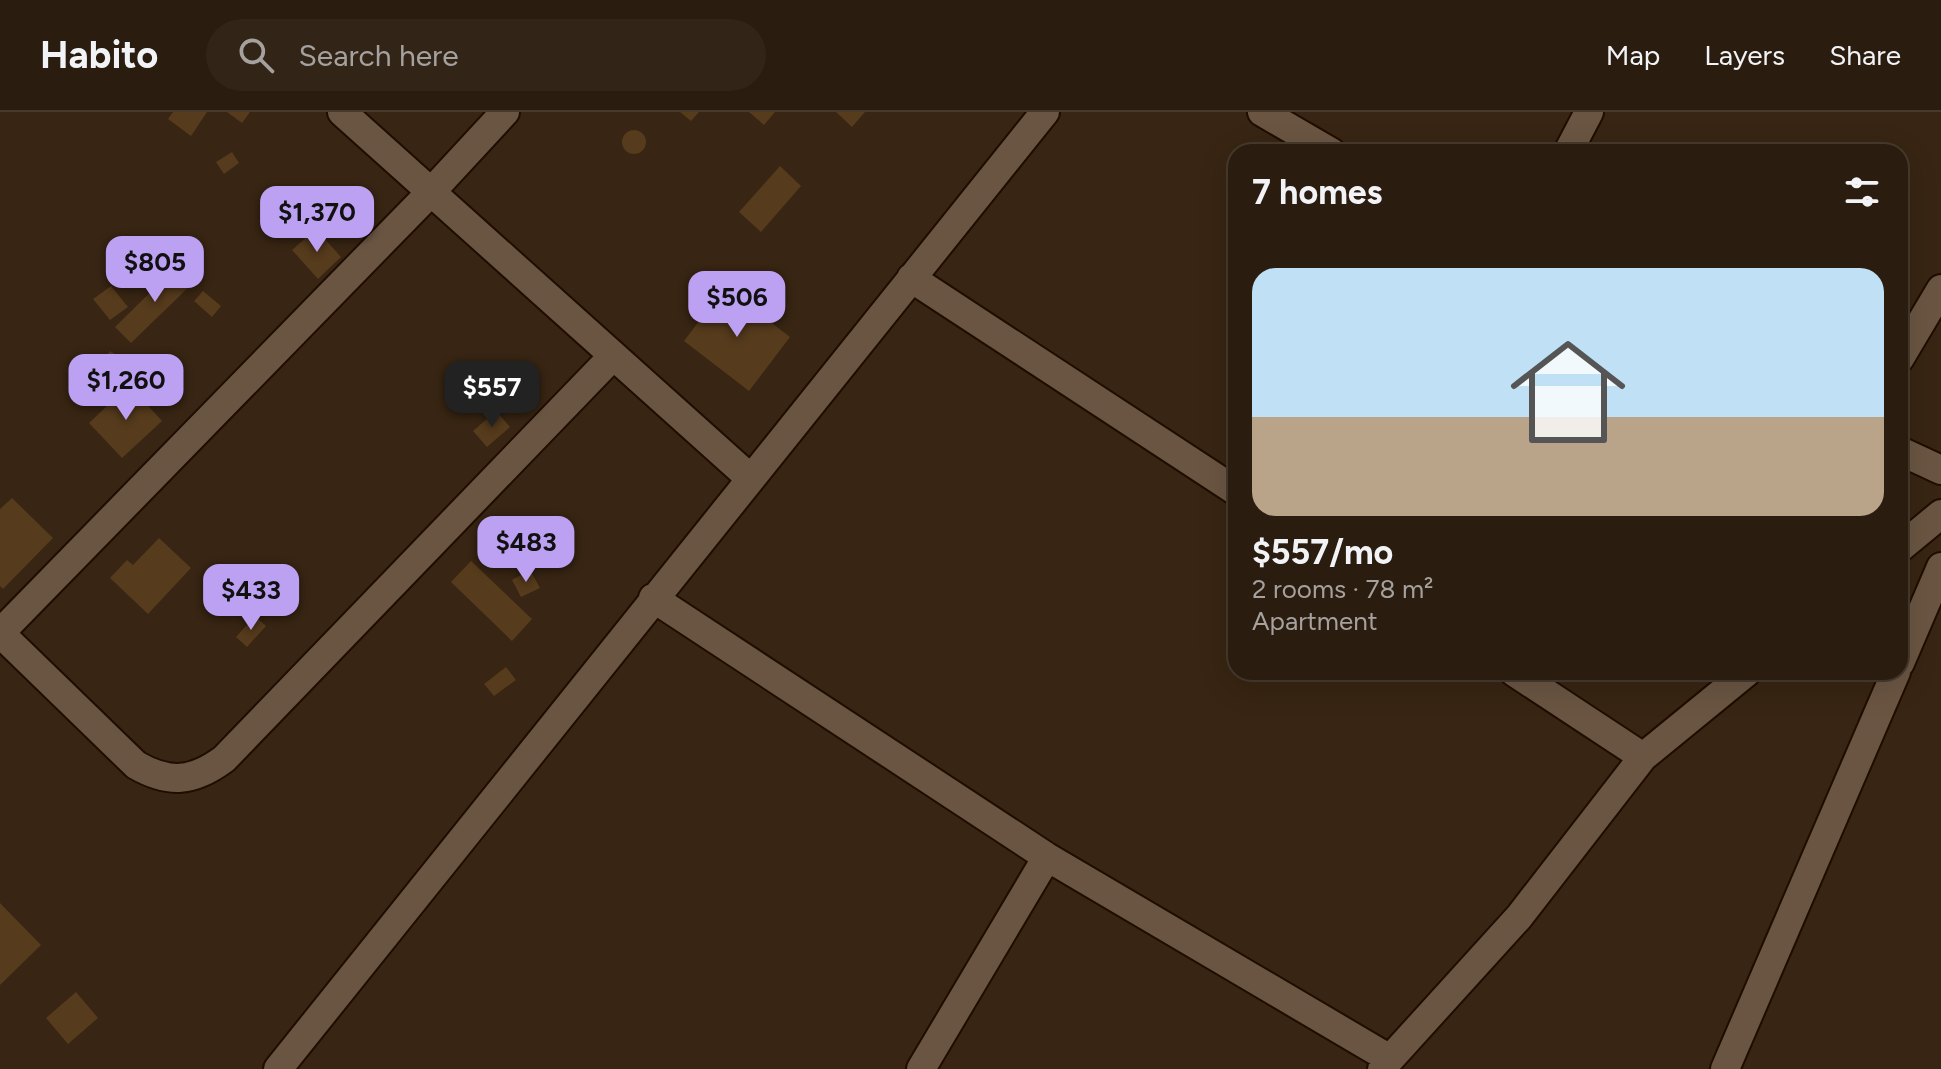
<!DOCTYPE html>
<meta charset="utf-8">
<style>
body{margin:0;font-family:Figtree,sans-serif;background:#322517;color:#f1f3f6;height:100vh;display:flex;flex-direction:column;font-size:30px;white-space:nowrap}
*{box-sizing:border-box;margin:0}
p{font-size:26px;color:#a5a19e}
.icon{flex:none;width:44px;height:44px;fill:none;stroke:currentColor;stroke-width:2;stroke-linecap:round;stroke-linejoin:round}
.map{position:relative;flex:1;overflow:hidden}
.details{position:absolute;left:1228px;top:32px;width:680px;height:536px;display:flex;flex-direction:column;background:#2a1c0e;border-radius:24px;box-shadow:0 8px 32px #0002,0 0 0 2px #463a2e}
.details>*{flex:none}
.price{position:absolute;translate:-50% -68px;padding:0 18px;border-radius:16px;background:#bca0f2;color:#111;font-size:26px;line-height:52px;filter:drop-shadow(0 2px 4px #0008)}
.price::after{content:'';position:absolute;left:50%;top:48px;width:24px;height:18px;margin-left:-12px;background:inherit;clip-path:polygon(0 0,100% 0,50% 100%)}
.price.active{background:#222;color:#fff}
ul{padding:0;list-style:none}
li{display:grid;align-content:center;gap:16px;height:424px;padding:0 24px}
li span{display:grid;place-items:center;height:248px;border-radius:24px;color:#555}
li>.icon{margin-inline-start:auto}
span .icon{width:144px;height:144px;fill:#fffc;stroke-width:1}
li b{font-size:34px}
h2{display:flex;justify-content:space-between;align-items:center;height:96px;padding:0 24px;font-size:34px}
header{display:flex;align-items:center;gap:48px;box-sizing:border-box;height:112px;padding:0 40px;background:#2a1c0e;border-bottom:2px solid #463a2e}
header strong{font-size:38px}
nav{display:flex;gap:44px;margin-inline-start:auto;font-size:28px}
.search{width:560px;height:72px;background:#322517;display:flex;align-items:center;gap:20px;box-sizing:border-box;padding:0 28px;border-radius:44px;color:#a5a19e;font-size:30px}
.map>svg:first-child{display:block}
</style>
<header>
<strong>Habito</strong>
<div class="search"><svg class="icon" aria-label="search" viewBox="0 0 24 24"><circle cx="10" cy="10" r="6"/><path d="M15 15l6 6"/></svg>Search here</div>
<nav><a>Map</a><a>Layers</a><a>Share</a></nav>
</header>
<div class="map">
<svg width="1941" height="957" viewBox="0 0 1941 957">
<rect width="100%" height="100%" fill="#382513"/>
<path fill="#563b1c" d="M 173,0 L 207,0 L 191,24 L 168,7 Z
M 227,0 L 250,0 L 242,11 Z
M 680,0 L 699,0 L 691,9 Z
M 749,0 L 775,0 L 764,13 Z
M 836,0 L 865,0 L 852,15 Z
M622 30a12 12 0 1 1 24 0a12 12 0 1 1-24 0Z
M 232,40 L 239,51 L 224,62 L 216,50 Z
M 780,54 L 801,74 L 761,120 L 739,100 Z
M 316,117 L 341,145 L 318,167 L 292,138 Z
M 178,153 L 194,170 L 131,231 L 115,215 Z
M 111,174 L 128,195 L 110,208 L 93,187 Z
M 725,175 L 790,225 L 749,279 L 684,229 Z
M 203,179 L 221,194 L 212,205 L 194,189 Z
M 110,239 L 118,244 L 111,255 L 103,249 Z
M 129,273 L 162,309 L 122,346 L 89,311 Z
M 496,299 L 510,315 L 487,335 L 473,319 Z
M 12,386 L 53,426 L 3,477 L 0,474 L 0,397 Z
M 159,426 L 191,456 L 148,502 L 110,466 L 127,448 L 133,453 Z
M 471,449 L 532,507 L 512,529 L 451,470 Z
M 530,458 L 540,476 L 521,485 L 512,468 Z
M 255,504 L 266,514 L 247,535 L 236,525 Z
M 506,555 L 516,568 L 494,584 L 484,572 Z
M 0,791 L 41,833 L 0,873 Z
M 76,880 L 98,906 L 68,932 L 46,906 Z"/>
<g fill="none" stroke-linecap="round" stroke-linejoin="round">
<g stroke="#1f0d00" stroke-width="32">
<path id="street" d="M 342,0 L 750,366
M 1262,0 L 1331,40
M 1568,40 L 1589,0
M 911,166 L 1236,379
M 1900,246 L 1941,177
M 1900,339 L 1941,358
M 1900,436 L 1941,402
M 653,486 L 1047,745 L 1390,947 L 1382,957
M 0,521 L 136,653 C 169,672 193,670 224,647 L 613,244
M 0,521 L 431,80 L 505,0
M 1900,551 L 1941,455
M 1514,560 L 1643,645 L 1747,560
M 1390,947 L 1519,805 L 1643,645
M 278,957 L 1045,0
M 921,957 L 1047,745
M 1725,957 L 1896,560"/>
</g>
<use href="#street" stroke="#6a5542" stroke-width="28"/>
</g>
</svg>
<b class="price" style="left:317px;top:142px">$1,370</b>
<b class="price" style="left:155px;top:192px">$805</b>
<b class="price" style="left:737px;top:227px">$506</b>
<b class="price" style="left:126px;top:310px">$1,260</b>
<b class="price active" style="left:492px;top:317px">$557</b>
<b class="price" style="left:526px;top:472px">$483</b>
<b class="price" style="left:251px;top:520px">$433</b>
<section class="details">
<h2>7 homes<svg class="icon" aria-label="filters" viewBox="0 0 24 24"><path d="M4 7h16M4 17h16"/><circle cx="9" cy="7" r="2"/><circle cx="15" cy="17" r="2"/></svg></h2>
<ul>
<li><span style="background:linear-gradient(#bfe0f5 60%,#b9a48a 0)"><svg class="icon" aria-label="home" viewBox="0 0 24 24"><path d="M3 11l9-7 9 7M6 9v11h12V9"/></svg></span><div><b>$557/mo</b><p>2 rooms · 78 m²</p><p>Apartment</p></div></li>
</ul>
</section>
</div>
